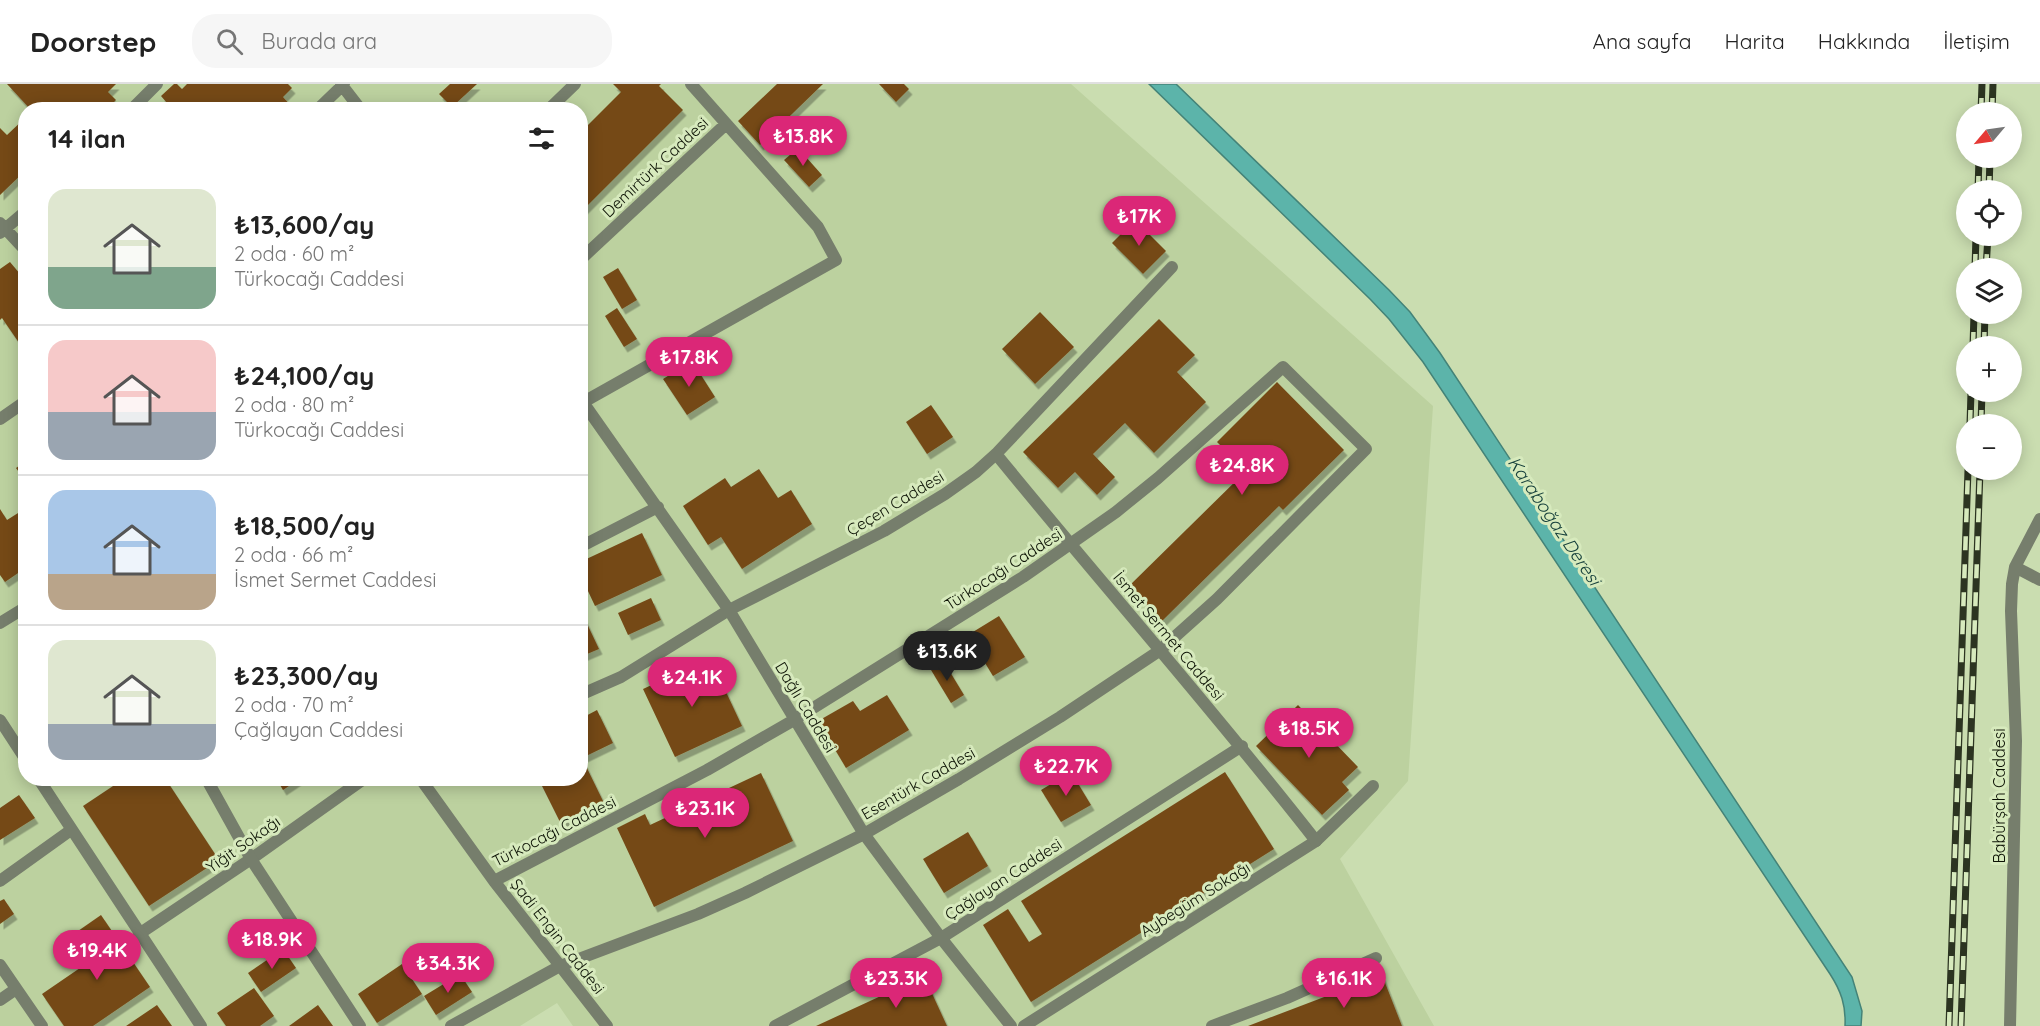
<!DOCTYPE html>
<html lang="tr">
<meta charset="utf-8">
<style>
body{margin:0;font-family:Quicksand,sans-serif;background:#f6f6f6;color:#222;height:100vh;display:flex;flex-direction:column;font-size:22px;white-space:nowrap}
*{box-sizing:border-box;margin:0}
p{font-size:20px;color:#767676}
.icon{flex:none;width:33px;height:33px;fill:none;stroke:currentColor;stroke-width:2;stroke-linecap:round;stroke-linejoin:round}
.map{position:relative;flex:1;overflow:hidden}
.panel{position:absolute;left:18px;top:18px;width:570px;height:684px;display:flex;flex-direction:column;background:#fff;border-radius:24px;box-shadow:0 3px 15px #0003}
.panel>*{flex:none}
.needle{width:39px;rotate:241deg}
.controls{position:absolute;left:1956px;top:18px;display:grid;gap:12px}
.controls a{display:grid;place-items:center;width:66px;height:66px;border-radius:50%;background:#fff;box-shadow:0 3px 15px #0003;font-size:30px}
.price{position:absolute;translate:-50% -51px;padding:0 14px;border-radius:21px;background:#db2777;color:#fff;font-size:20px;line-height:39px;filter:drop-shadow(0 2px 3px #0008)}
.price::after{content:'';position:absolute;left:50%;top:36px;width:18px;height:14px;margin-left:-9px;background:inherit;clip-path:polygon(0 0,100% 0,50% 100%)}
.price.active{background:#222;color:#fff}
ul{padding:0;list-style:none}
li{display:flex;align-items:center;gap:18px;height:150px;padding:0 30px}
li+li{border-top:2px solid #e0e0e0}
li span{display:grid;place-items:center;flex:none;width:168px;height:120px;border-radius:18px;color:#555}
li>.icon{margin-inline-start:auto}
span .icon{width:72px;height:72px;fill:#fffc;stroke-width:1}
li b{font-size:26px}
h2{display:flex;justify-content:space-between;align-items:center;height:72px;padding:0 30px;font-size:26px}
header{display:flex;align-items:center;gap:36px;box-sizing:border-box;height:84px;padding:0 30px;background:#fff;border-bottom:2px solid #e0e0e0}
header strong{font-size:28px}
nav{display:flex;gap:33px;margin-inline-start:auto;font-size:21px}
.search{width:420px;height:54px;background:#f6f6f6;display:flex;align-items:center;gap:15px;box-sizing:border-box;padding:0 21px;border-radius:24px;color:#767676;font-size:22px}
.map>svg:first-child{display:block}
</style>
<header>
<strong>Doorstep</strong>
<div class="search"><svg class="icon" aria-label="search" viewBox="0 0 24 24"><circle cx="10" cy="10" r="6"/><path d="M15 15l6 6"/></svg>Burada ara</div>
<nav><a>Ana sayfa</a><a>Harita</a><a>Hakkında</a><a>İletişim</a></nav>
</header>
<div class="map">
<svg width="2040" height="942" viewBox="0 0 2040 942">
<defs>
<filter id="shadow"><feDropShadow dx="3.5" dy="5.5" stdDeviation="0" flood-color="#0004"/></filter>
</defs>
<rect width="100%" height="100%" fill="#caddb0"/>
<path fill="#bcd19f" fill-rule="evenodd" d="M 0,0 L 1071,0 L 1433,322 L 1408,697 L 1340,775 L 1434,942 L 573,942 L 557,919 L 520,942 L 0,942 ZM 26,26 L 580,26 L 580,694 L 26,694 Z"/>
<path fill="#5cb4aa" stroke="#448378" stroke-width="1.5" d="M 1149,0 L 1176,0 L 1389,206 L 1410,228 L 1440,269 L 1852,893 L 1862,927 L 1861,942 L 1845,942 C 1846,921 1841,907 1830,890 L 1423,278 L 1389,235 L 1370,215 Z"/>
<path fill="#754a18" filter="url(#shadow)" d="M 7,0 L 116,0 L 108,8 L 116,16 L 106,26 L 102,26 L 96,19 L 89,26 L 31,26 Z
M 174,0 L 177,0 L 182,5 L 187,0 L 288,0 L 292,4 L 283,13 L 292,23 L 289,26 L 161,26 L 167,19 L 161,12 Z
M 450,0 L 477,0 L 452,23 L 439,10 Z
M 613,0 L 661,0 L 659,2 L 683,26 L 580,129 L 580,49 L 621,8 Z
M 777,0 L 823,0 L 760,61 L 738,37 Z
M 879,0 L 904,0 L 909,5 L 896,18 Z
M 440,18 L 447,26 L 432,26 Z
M 26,33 L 26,86 L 0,111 L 0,44 L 7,51 Z
M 798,64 L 822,91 L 809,103 L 784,76 Z
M 1135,136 L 1166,167 L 1143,190 L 1112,159 Z
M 10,178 L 26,197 L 26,269 L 2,234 L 0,236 L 0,185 Z
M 618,184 L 637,216 L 622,225 L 603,193 Z
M 617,224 L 637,255 L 624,263 L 605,232 Z
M 1040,228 L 1074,263 L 1035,300 L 1002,265 Z
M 1159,235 L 1195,271 L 1177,288 L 1206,318 L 1154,369 L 1125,339 L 1093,370 L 1115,393 L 1097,411 L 1075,388 L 1058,404 L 1023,368 Z
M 692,277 L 715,313 L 687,331 L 663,295 Z
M 1277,298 L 1344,366 L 1283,426 L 1279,422 L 1162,537 L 1128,503 L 1246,387 L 1217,358 Z
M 931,321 L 953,353 L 927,370 L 906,338 Z
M 26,377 L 26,398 L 16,384 Z
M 759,385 L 778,414 L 791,406 L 812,440 L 742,485 L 721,453 L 708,461 L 683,422 L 725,394 L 731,403 Z
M 26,424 L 26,488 L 24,485 L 5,498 L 0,491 L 0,425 L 7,436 Z
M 642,449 L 662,491 L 595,522 L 580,490 L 580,478 Z
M 651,514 L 661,536 L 628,551 L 618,529 Z
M 580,525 L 599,565 L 580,573 Z
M 999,532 L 1025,573 L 993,592 L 968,551 Z
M 710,574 L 742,642 L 675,673 L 643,605 Z
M 944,578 L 964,611 L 951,619 L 931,586 Z
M 887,611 L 909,646 L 846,684 L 818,637 L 853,617 L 860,627 Z
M 1298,621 L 1358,683 L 1342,698 L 1349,706 L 1322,731 L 1256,662 Z
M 597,626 L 613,659 L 582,674 L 604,719 L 561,740 L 538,694 L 580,694 L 580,635 Z
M 1071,688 L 1091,721 L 1061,738 L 1041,706 Z
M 1225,688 L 1274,765 L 1031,918 L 983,841 L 1008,825 L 1029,858 L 1042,850 L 1021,817 Z
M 761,689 L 793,757 L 654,823 L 617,744 L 645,730 L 650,741 Z
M 125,694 L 165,694 L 219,776 L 149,822 L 83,722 Z
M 276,694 L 301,694 L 283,706 Z
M 19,711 L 35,734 L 0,756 L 0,724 Z
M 968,748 L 988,782 L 944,809 L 923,775 Z
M 4,815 L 14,830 L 0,840 L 0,817 Z
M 101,831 L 150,903 L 93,942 L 64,942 L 42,910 L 96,873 L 78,847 Z
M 283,865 L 296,884 L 261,908 L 248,889 Z
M 402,880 L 422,910 L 377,939 L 358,910 Z
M 460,890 L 472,908 L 436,931 L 424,912 Z
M 1382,891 L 1402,942 L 1248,942 Z
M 924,892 L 947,942 L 816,942 Z
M 254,904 L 274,932 L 260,942 L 226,942 L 217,929 Z
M 157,921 L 172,942 L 126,942 Z
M 318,921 L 333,942 L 289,942 Z"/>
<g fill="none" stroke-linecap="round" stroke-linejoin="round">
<path stroke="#767e6c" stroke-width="12" d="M 2015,483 L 2040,496
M 0,797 L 71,746
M 139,850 L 251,775 L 365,694
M 1024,942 L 1316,757 L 1373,702
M 1212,942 L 1287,914 L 1376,874
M 2010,942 L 2016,657 L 2011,527 L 2012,500 L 2015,483 L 2040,435"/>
<path stroke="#767e6c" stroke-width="12" d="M 341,0 L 361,26
M 131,26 L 157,0
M 317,26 L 344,0
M 548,26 L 575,0
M 0,139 L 26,167
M 0,149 L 26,127
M 580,176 L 726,40
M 580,314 L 729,526 L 864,750 L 941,854 L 1011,942
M 580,320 L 836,176 L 818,143 L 691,0
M 0,335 L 26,317
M 996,370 C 1102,500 1213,625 1316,757
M 580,463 L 658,423
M 0,539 L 26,523
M 580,611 L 621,593 L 729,526 L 884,447 L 945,410 L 976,388 L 996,370 L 1172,183
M 0,636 L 26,676
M 38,694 L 201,942
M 206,694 L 251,775 L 360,942
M 420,694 L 494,797 L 607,942
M 0,881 L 42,942
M 0,916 L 16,905
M 451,942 L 560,882 L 698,830 L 745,809 L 864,750 L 959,695 L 1060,633 L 1159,567 L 1217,515 L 1366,365 L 1283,283 L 1158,394 L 1116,428 L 1023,493 L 794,636 L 707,686 L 494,797
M 775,942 L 941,854 L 1242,662"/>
<g stroke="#2c3421" stroke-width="7">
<path id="rail" d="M 1981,28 L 1982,0
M 1992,28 L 1993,0
M 1978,106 L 1979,74
M 1989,106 L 1990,74
M 1975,184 L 1976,152
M 1986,184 L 1988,152
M 1973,262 L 1974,230
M 1984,262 L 1985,230
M 1970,340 L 1971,308
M 1981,340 L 1982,308
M 1949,942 L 1968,386
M 1961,942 L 1980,386"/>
</g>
<use href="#rail" stroke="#d7eabd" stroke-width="4.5" stroke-dasharray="14" stroke-linecap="butt"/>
</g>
<g text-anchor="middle" stroke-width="6" stroke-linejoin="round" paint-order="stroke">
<g font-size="16" fill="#0c1204" stroke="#d7eabd">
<text transform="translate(655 83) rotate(-43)" y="6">Demirtürk Caddesi</text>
<text transform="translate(895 419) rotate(-31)" y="6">Çeçen Caddesi</text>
<text transform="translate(1003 485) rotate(-33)" y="6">Türkocağı Caddesi</text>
<text transform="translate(1169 552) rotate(50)" y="6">İsmet Sermet Caddesi</text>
<text transform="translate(806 623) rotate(59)" y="6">Dağlı Caddesi</text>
<text transform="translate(918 699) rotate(-30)" y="6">Esentürk Caddesi</text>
<text transform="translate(1999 712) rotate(-90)" y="6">Babürşah Caddesi</text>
<text transform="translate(554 747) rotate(-27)" y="6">Türkocağı Caddesi</text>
<text transform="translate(243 760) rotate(-35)" y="6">Yiğit Sokağı</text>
<text transform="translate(1003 795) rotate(-33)" y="6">Çağlayan Caddesi</text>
<text transform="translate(1195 815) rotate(-32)" y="6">Aybegüm Sokağı</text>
<text transform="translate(558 852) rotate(52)" y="6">Şadi Engin Caddesi</text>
</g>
<g font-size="18" font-style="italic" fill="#17413c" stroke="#d7eabd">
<text transform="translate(1554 437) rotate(56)" y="6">Karaboğaz Deresi</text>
</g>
</g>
</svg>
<div class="controls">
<a><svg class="needle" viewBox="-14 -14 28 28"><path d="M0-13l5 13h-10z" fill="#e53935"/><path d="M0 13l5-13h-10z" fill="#767676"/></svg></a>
<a><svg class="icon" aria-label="locate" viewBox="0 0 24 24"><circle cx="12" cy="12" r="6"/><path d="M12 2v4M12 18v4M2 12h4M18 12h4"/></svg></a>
<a><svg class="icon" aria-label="layers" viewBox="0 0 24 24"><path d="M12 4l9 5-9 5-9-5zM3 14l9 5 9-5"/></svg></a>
<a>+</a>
<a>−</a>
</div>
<b class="price" style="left:803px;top:83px">₺13.8K</b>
<b class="price" style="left:1139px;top:163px">₺17K</b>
<b class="price" style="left:689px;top:304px">₺17.8K</b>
<b class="price" style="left:1242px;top:412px">₺24.8K</b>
<b class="price active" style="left:947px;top:598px">₺13.6K</b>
<b class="price" style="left:692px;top:624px">₺24.1K</b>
<b class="price" style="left:1309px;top:675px">₺18.5K</b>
<b class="price" style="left:1066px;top:713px">₺22.7K</b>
<b class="price" style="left:705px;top:755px">₺23.1K</b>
<b class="price" style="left:272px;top:886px">₺18.9K</b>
<b class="price" style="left:97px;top:897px">₺19.4K</b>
<b class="price" style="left:448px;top:910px">₺34.3K</b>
<b class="price" style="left:896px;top:925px">₺23.3K</b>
<b class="price" style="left:1344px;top:925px">₺16.1K</b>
<section class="panel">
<h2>14 ilan<svg class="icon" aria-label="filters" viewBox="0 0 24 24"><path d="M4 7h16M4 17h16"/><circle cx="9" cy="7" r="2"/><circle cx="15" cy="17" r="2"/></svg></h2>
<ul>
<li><span style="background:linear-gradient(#dfe7d0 65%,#7fa58c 0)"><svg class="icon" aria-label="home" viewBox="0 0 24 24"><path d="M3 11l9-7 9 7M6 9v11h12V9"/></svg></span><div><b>₺13,600/ay</b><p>2 oda · 60 m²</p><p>Türkocağı Caddesi</p></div></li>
<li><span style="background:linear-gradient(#f6c9c9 60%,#9aa5b1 0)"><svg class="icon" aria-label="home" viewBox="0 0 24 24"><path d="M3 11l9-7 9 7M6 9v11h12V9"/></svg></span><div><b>₺24,100/ay</b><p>2 oda · 80 m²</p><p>Türkocağı Caddesi</p></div></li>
<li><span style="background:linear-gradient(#a9c7e8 70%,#b9a48a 0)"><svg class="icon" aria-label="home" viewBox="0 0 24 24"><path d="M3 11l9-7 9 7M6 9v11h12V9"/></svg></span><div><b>₺18,500/ay</b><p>2 oda · 66 m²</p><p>İsmet Sermet Caddesi</p></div></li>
<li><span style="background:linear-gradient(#dfe7d0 70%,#9aa5b1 0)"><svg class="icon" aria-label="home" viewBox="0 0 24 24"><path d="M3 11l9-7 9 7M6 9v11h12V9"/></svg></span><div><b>₺23,300/ay</b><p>2 oda · 70 m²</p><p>Çağlayan Caddesi</p></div></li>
</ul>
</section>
</div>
